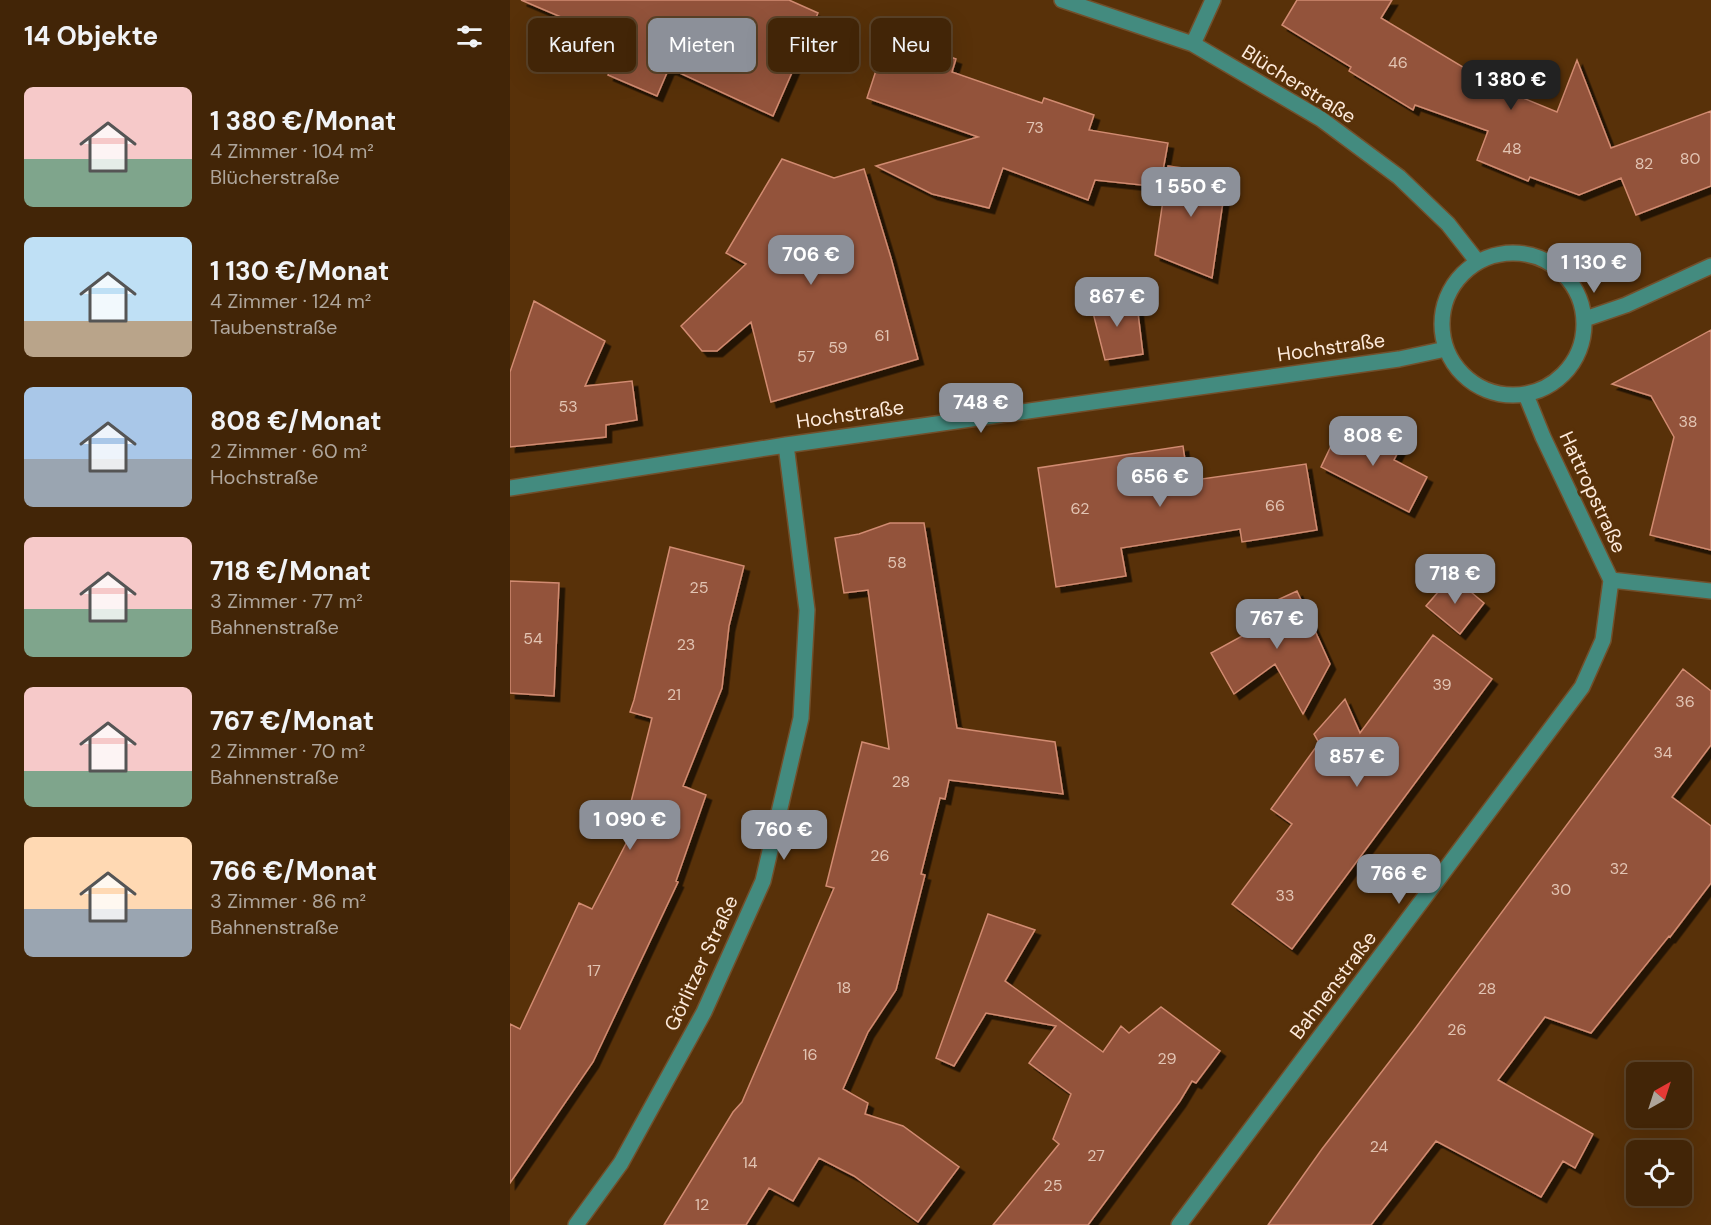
<!DOCTYPE html>
<html lang="de">
<meta charset="utf-8">
<style>
body{margin:0;font-family:"DM Sans",sans-serif;background:#4c3115;color:#f1f3f6;height:100vh;display:flex;flex-direction:column;font-size:22px;white-space:nowrap}
*{box-sizing:border-box;margin:0}
p{font-size:20px;color:#aea59b}
.icon{flex:none;width:33px;height:33px;fill:none;stroke:currentColor;stroke-width:2;stroke-linecap:round;stroke-linejoin:round}
.map{position:relative;flex:1;overflow:hidden}
.panel{display:flex;flex-direction:column;background:#422507;width:510px}
.panel>*{flex:none}
.top-card{position:absolute;left:18px;top:18px;width:570px;height:54px;display:flex;gap:12px}
.needle{width:39px;rotate:39deg}
.controls{position:absolute;left:1116px;top:1062px;display:grid;gap:12px}
.controls a{display:grid;place-items:center;width:66px;height:66px;border-radius:9px;background:#422507;box-shadow:0 6px 24px #0002,0 0 0 2px #5a4228;font-size:30px}
.price{position:absolute;translate:-50% -51px;padding:0 14px;border-radius:12px;background:#8c9099;color:#fff;font-size:20px;line-height:39px;filter:drop-shadow(0 2px 3px #0008)}
.price::after{content:'';position:absolute;left:50%;top:36px;width:18px;height:14px;margin-left:-9px;background:inherit;clip-path:polygon(0 0,100% 0,50% 100%)}
.price.current{background:#222;color:#fff}
ul{padding:0;list-style:none}
li{display:flex;align-items:center;gap:18px;height:150px;padding:0 24px}
li span{display:grid;place-items:center;flex:none;width:168px;height:120px;border-radius:9px;color:#555}
li>.icon{margin-inline-start:auto}
span .icon{width:72px;height:72px;fill:#fffc;stroke-width:1}
li b{font-size:26px}
h2{display:flex;justify-content:space-between;align-items:center;height:72px;padding:0 24px;font-size:26px}
.pill{padding:0 21px;border-radius:9px;background:#422507;box-shadow:0 6px 24px #0002,0 0 0 2px #5a4228;font-size:21px;line-height:54px}
.pill.current{background:#8c9099;color:#fff}
main{display:flex;flex:1;min-height:0}
.map>svg:first-child{display:block}
</style>
<main>
<section class="panel">
<h2>14 Objekte<svg class="icon" aria-label="filters" viewBox="0 0 24 24"><path d="M4 7h16M4 17h16"/><circle cx="9" cy="7" r="2"/><circle cx="15" cy="17" r="2"/></svg></h2>
<ul>
<li><span style="background:linear-gradient(#f6c9c9 60%,#7fa58c 0)"><svg class="icon" aria-label="home" viewBox="0 0 24 24"><path d="M3 11l9-7 9 7M6 9v11h12V9"/></svg></span><div><b>1 380 €/Monat</b><p>4 Zimmer · 104 m²</p><p>Blücherstraße</p></div></li>
<li><span style="background:linear-gradient(#bfe0f5 70%,#b9a48a 0)"><svg class="icon" aria-label="home" viewBox="0 0 24 24"><path d="M3 11l9-7 9 7M6 9v11h12V9"/></svg></span><div><b>1 130 €/Monat</b><p>4 Zimmer · 124 m²</p><p>Taubenstraße</p></div></li>
<li><span style="background:linear-gradient(#a9c7e8 60%,#9aa5b1 0)"><svg class="icon" aria-label="home" viewBox="0 0 24 24"><path d="M3 11l9-7 9 7M6 9v11h12V9"/></svg></span><div><b>808 €/Monat</b><p>2 Zimmer · 60 m²</p><p>Hochstraße</p></div></li>
<li><span style="background:linear-gradient(#f6c9c9 60%,#7fa58c 0)"><svg class="icon" aria-label="home" viewBox="0 0 24 24"><path d="M3 11l9-7 9 7M6 9v11h12V9"/></svg></span><div><b>718 €/Monat</b><p>3 Zimmer · 77 m²</p><p>Bahnenstraße</p></div></li>
<li><span style="background:linear-gradient(#f6c9c9 70%,#7fa58c 0)"><svg class="icon" aria-label="home" viewBox="0 0 24 24"><path d="M3 11l9-7 9 7M6 9v11h12V9"/></svg></span><div><b>767 €/Monat</b><p>2 Zimmer · 70 m²</p><p>Bahnenstraße</p></div></li>
<li><span style="background:linear-gradient(#ffd9b3 60%,#9aa5b1 0)"><svg class="icon" aria-label="home" viewBox="0 0 24 24"><path d="M3 11l9-7 9 7M6 9v11h12V9"/></svg></span><div><b>766 €/Monat</b><p>3 Zimmer · 86 m²</p><p>Bahnenstraße</p></div></li>
</ul>
</section>
<div class="map">
<svg width="1201" height="1225" viewBox="0 0 1201 1225">
<defs>
<filter id="shadow"><feDropShadow dx="5.5" dy="5.5" stdDeviation="0" flood-color="#0009"/></filter>
</defs>
<rect width="100%" height="100%" fill="#583109"/>
<path fill="#93523a" stroke="#d18b71" stroke-width="1.5" filter="url(#shadow)" d="M 11,0 L 279,0 L 308,13 L 263,116 L 159,68 L 147,96 L 98,75 L 112,43 Z
M 787,0 L 882,0 L 871,18 L 968,76 L 967,79 L 1047,112 L 1067,60 L 1101,148 L 1201,111 L 1201,186 L 1126,215 L 1111,178 L 1069,195 L 1020,177 L 1018,181 L 967,160 L 978,131 L 905,105 L 903,110 L 839,71 L 841,67 L 772,25 Z
M 378,34 L 446,59 L 442,72 L 532,103 L 534,98 L 584,115 L 579,130 L 658,143 L 650,187 L 585,180 L 578,200 L 493,168 L 479,208 L 422,194 L 366,166 L 468,137 L 357,98 Z
M 272,159 L 324,178 L 354,169 L 381,258 L 408,359 L 261,402 L 241,322 L 207,351 L 192,351 L 171,326 L 236,264 L 216,253 Z
M 658,166 L 717,174 L 702,278 L 645,255 Z
M 579,297 L 627,305 L 633,354 L 595,360 Z
M 24,301 L 95,341 L 75,386 L 122,381 L 127,420 L 96,425 L 96,437 L 0,447 L 0,372 Z
M 1201,330 L 1201,550 L 1140,535 L 1164,437 L 1141,396 L 1102,384 Z
M 833,421 L 890,448 L 884,460 L 917,477 L 899,512 L 811,467 Z
M 673,446 L 678,481 L 796,464 L 807,530 L 732,542 L 730,529 L 611,548 L 616,576 L 546,587 L 528,468 Z
M 380,523 L 414,523 L 447,728 L 545,742 L 553,794 L 439,780 L 435,799 L 430,798 L 411,874 L 415,875 L 386,990 L 358,1032 L 333,1089 L 358,1103 L 355,1114 L 393,1126 L 449,1167 L 408,1222 L 344,1176 L 309,1158 L 283,1201 L 259,1188 L 236,1225 L 154,1225 L 223,1112 L 232,1102 L 324,888 L 316,886 L 352,742 L 379,749 L 358,590 L 334,593 L 325,538 L 349,534 Z
M 160,547 L 234,566 L 219,626 L 212,688 L 173,786 L 196,795 L 166,881 L 168,882 L 83,1062 L 0,1183 L 0,1024 L 10,1029 L 69,903 L 82,909 L 135,807 L 121,802 L 142,718 L 120,712 L 124,700 Z
M 942,576 L 974,603 L 950,634 L 916,606 Z
M 0,581 L 49,583 L 44,696 L 0,693 Z
M 787,591 L 820,664 L 793,714 L 765,664 L 724,694 L 701,653 L 745,629 L 737,614 Z
M 923,635 L 982,679 L 782,949 L 722,904 L 782,824 L 761,809 L 809,743 L 804,734 L 835,699 L 850,733 Z
M 1173,669 L 1201,691 L 1201,745 L 1162,797 L 1201,826 L 1201,883 L 1160,937 L 1159,936 L 1081,1033 L 1035,1017 L 988,1080 L 1083,1134 L 1065,1168 L 1053,1161 L 1031,1197 L 926,1141 L 861,1225 L 758,1225 L 812,1149 L 904,1030 Z
M 478,914 L 525,930 L 495,981 L 593,1052 L 611,1026 L 619,1033 L 651,1007 L 710,1051 L 686,1083 L 682,1081 L 670,1101 L 578,1225 L 483,1225 L 549,1144 L 543,1139 L 561,1094 L 519,1063 L 546,1026 L 476,1013 L 444,1066 L 426,1058 Z"/>
<g fill="none" stroke-linecap="round" stroke-linejoin="round">
<g stroke="#724f2b" stroke-width="18">
<path id="minor" d="M 552,0 L 683,44 L 811,119 L 889,177 L 938,224 L 967,261
M 683,44 L 703,0
M932 324a71 71 0 1 1 142 0a71 71 0 1 1-142 0Z
M 1075,319 L 1116,305 L 1201,266
M 1016,395 L 1033,437 L 1101,580 L 1201,591
M 0,488 L 276,445 L 889,359 L 936,349
M 66,1225 L 111,1163 L 194,1012 L 253,881 L 291,718 L 297,610 L 276,445
M 669,1225 L 1072,687 L 1093,640 L 1101,580"/>
</g>
<use href="#minor" stroke="#438b7f" stroke-width="15"/>
</g>
<g text-anchor="middle" stroke-width="6" stroke-linejoin="round" paint-order="stroke">
<g font-size="16" fill="#e2c4b3">
<text x="888" y="68">46</text>
<text x="525" y="133">73</text>
<text x="1002" y="154">48</text>
<text x="1180" y="164">80</text>
<text x="1134" y="169">82</text>
<text x="372" y="341">61</text>
<text x="328" y="353">59</text>
<text x="296" y="362">57</text>
<text x="58" y="412">53</text>
<text x="1178" y="427">38</text>
<text x="765" y="511">66</text>
<text x="570" y="514">62</text>
<text x="387" y="568">58</text>
<text x="189" y="593">25</text>
<text x="23" y="644">54</text>
<text x="176" y="650">23</text>
<text x="932" y="690">39</text>
<text x="164" y="700">21</text>
<text x="1175" y="707">36</text>
<text x="1153" y="758">34</text>
<text x="391" y="787">28</text>
<text x="370" y="861">26</text>
<text x="1109" y="874">32</text>
<text x="1051" y="895">30</text>
<text x="775" y="901">33</text>
<text x="84" y="976">17</text>
<text x="334" y="993">18</text>
<text x="977" y="994">28</text>
<text x="947" y="1035">26</text>
<text x="300" y="1060">16</text>
<text x="657" y="1064">29</text>
<text x="869" y="1152">24</text>
<text x="586" y="1161">27</text>
<text x="240" y="1168">14</text>
<text x="543" y="1191">25</text>
<text x="192" y="1210">12</text>
</g>
<g font-size="20" fill="#fdeadb" stroke="#583109">
<text transform="translate(789 84) rotate(32)" y="7">Blücherstraße</text>
<text transform="translate(821 347) rotate(-8)" y="7">Hochstraße</text>
<text transform="translate(340 414) rotate(-8)" y="7">Hochstraße</text>
<text transform="translate(1083 492) rotate(65)" y="7">Hattropstraße</text>
<text transform="translate(191 963) rotate(-65)" y="7">Görlitzer Straße</text>
<text transform="translate(823 985) rotate(-53)" y="7">Bahnenstraße</text>
</g>
</g>
</svg>
<div class="controls">
<a><svg class="needle" viewBox="-14 -14 28 28"><path d="M0-13l5 13h-10z" fill="#e53935"/><path d="M0 13l5-13h-10z" fill="#aea59b"/></svg></a>
<a><svg class="icon" aria-label="locate" viewBox="0 0 24 24"><circle cx="12" cy="12" r="6"/><path d="M12 2v4M12 18v4M2 12h4M18 12h4"/></svg></a>
</div>
<b class="price current" style="left:1001px;top:111px">1 380 €</b>
<b class="price" style="left:681px;top:218px">1 550 €</b>
<b class="price" style="left:301px;top:286px">706 €</b>
<b class="price" style="left:1084px;top:294px">1 130 €</b>
<b class="price" style="left:607px;top:328px">867 €</b>
<b class="price" style="left:471px;top:434px">748 €</b>
<b class="price" style="left:863px;top:467px">808 €</b>
<b class="price" style="left:650px;top:508px">656 €</b>
<b class="price" style="left:945px;top:605px">718 €</b>
<b class="price" style="left:767px;top:650px">767 €</b>
<b class="price" style="left:847px;top:788px">857 €</b>
<b class="price" style="left:120px;top:851px">1 090 €</b>
<b class="price" style="left:274px;top:861px">760 €</b>
<b class="price" style="left:889px;top:905px">766 €</b>
<div class="top-card">
<a class="pill">Kaufen</a>
<a class="pill current">Mieten</a>
<a class="pill">Filter</a>
<a class="pill">Neu</a>
</div>
</div>
</main>
